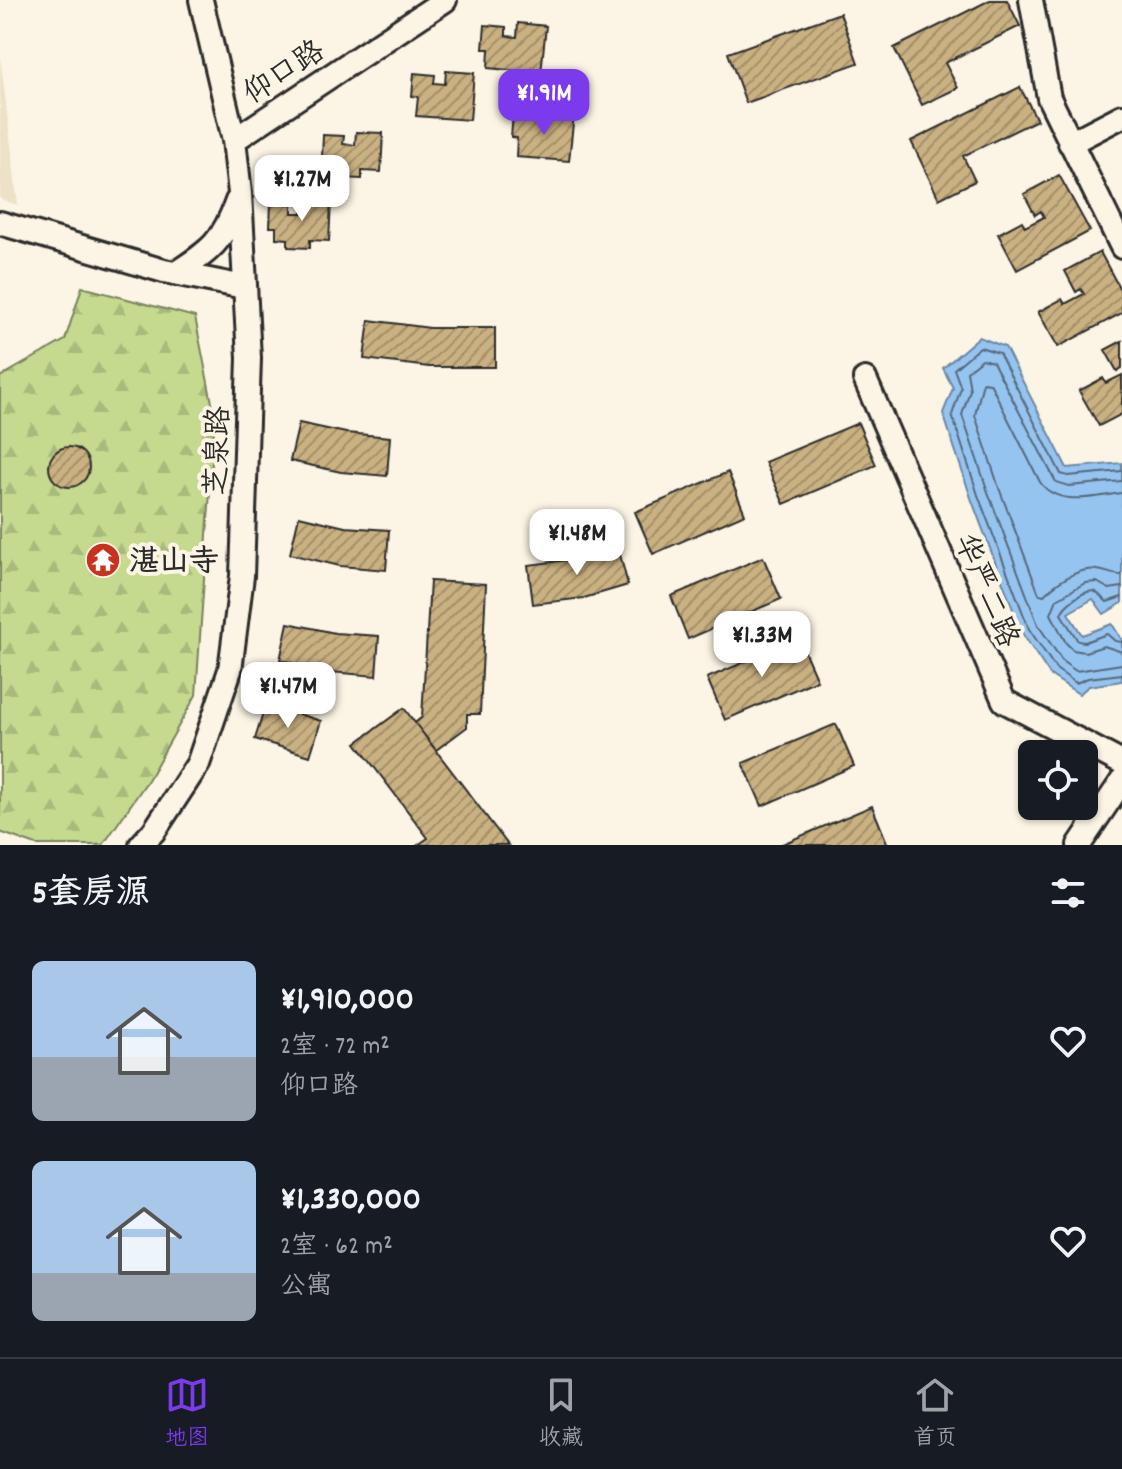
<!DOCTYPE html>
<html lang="zh">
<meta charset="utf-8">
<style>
body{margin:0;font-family:Dekko,"LXGW WenKai TC",sans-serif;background:#20242c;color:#f1f3f6;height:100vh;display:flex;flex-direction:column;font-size:30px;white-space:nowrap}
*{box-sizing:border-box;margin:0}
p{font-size:26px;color:#9ea1a6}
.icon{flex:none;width:44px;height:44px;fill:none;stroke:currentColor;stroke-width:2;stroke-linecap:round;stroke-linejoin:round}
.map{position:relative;height:845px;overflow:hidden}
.panel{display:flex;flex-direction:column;background:#171b24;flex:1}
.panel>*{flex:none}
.fabs{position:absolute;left:1018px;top:740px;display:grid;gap:16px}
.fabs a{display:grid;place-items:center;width:80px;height:80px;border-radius:12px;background:#171b24;box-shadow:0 2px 6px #0004;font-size:40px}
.price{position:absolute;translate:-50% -68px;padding:0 18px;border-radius:16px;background:#fff;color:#222;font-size:26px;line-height:52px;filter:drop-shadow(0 2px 4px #0008)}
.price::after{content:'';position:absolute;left:50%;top:48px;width:24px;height:18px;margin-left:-12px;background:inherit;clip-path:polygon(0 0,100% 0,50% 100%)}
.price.current{background:#7c3aed;color:#fff}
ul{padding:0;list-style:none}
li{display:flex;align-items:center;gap:24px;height:200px;padding:0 32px}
li span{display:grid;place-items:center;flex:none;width:224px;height:160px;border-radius:12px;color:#555}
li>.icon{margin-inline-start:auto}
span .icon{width:96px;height:96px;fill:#fffc;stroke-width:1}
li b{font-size:34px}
h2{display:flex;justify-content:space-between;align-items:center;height:96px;padding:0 32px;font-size:34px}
.menu{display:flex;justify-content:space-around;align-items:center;height:112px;border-top:2px solid #363941;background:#171b24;font-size:22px;color:#9ea1a6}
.menu a{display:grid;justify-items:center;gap:4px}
.menu .current{color:#7c3aed}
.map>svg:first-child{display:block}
</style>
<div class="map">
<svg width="1122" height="845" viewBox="0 0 1122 845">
<defs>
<pattern id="forest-firs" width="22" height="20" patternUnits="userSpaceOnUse" patternTransform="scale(2)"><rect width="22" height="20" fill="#c5da8f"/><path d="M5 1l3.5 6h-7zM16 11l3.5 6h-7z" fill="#a9bb7c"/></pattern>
<pattern id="building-hatch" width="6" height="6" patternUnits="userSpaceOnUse" patternTransform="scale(2)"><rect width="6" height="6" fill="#cab181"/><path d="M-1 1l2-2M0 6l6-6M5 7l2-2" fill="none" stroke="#a4906a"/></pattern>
</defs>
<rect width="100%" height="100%" fill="#fcf5e5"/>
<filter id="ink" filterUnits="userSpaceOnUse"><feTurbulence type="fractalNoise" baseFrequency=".0125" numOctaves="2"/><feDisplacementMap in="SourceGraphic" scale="16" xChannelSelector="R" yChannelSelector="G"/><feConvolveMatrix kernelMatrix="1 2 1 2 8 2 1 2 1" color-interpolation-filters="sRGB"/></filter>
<g filter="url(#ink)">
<path fill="#ede1c7" d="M 0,54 L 18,205 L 0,199 Z"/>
<path fill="url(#forest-firs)" stroke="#78825d" stroke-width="2" d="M 82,287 L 195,317 L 215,418 L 196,695 L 148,780 L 103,845 L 36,845 L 0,832 L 0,377 L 65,340 Z"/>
<path fill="#96c4f1" stroke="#6b87a2" stroke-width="2" d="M 979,337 L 1005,347 L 1067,468 L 1122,463 L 1122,603 L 1104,614 L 1093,599 L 1068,613 L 1082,635 L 1112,624 L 1122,640 L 1122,681 L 1089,686 L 1079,694 L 1050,675 L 1022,633 L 971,498 L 943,413 L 953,388 L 943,368 Z"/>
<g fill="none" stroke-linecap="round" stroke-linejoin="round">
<path stroke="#56687a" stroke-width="2" d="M 1122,471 L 1068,476 L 1061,474 L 999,353 L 980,347 L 954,369 L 961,388 L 952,415 L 978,495 L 1029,629 L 1056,669 L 1076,683 L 1088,678 L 1122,674
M 1122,481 L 1069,486 L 1056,482 L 993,362 L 982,359 L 967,371 L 970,390 L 962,415 L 988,492 L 1038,625 L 1063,662 L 1076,671 L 1122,664
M 1122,493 C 1095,496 1058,508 1040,482 L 990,383 L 983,382 L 975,415 L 999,488 L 1039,594 L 1044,595 C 1056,583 1079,567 1097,570 C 1106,571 1112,575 1122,575
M 1122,587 L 1109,589 L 1097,582 L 1085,583 L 1057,599 L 1051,614 L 1066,643 L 1073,650 L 1085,652 L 1104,646 L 1122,652
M 1122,597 L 1107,602 C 1106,601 1097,593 1096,592 C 1085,588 1064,605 1061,614 L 1078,641 L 1085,642 L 1107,634 L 1115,641 L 1122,642"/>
</g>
<path fill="url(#building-hatch)" stroke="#2b2b2b" stroke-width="2" d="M 990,0 L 1007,0 L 1020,26 L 945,63 L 958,88 L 922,105 L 894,48 Z
M 840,13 L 858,63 L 746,103 L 728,53 Z
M 518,23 L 546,26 L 541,73 L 488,68 L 489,49 L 483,49 L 485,25 L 506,27 L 506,36 L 517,37 Z
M 446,71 L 474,73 L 470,120 L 416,116 L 418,97 L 412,96 L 414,73 L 435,75 L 434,83 L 445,84 Z
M 1020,87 L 1037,120 L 963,156 L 975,181 L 939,199 L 911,141 Z
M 546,112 L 574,114 L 569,161 L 516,157 L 517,138 L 511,137 L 513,114 L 534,116 L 534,124 L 545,125 Z
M 356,132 L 383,133 L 381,172 L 362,171 L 362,179 L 340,178 L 340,170 L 327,169 L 328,158 L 322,158 L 323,135 L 344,136 L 343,144 L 355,145 Z
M 1059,175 L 1090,231 L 1017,270 L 998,234 L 1022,221 L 1025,227 L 1044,217 L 1041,211 L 1035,215 L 1024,194 Z
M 304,200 L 331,202 L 329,241 L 310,240 L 310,248 L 288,247 L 288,239 L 276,238 L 276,227 L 270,227 L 271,203 L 292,204 L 292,213 L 303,213 Z
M 1100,252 L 1122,293 L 1122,313 L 1058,347 L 1038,312 L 1062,299 L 1065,304 L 1084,294 L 1081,289 L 1076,292 L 1065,271 Z
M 369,320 L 430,328 L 495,328 L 495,367 L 429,367 L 364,359 Z
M 1122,341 L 1122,368 L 1117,371 L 1105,350 Z
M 1122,375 L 1122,414 L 1099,426 L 1079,391 L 1103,378 L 1106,383 Z
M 299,423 L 346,433 L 390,437 L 387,476 L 341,472 L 290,461 Z
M 858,423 L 876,465 L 784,504 L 765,462 Z
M49 467a20 20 0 1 1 40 0a20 20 0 1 1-40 0Z
M 728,472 L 745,514 L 653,554 L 635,512 Z
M 299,516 L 345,527 L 389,530 L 386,570 L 340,566 L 290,554 Z
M 618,547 L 628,585 L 584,598 L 533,604 L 528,565 L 575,559 Z
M 763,557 L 781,599 L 688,639 L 671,596 Z
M 430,581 L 486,584 L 480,714 L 467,714 L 467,727 L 436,750 L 415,723 L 422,717 Z
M 288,623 L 335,633 L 379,636 L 376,676 L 330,672 L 280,660 Z
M 799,639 L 817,680 L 725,720 L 707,678 Z
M 266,704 L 321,721 L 310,756 L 255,739 Z
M 404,708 L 415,723 L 508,845 L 418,845 L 428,838 L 356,743 Z
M 836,724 L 854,766 L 762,806 L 743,763 Z
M 872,806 L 888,845 L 780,845 Z"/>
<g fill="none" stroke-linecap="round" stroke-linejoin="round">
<g stroke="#2b2b2b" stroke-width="28">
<path id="minor" d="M 1031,0 L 1049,98 L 1122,247
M 234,140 L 445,0
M 1070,143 L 1122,116
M 0,223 L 164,271 L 244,287
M 176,273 C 211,250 223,242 237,201
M 865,379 L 1004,701 L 1122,763
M 141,845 L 154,831 L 198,764 L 230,670 L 242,576 L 249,358 L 240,193 L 234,140 L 201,0
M 1079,845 L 1122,781"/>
</g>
<use href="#minor" stroke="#fcf5e5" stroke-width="22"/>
</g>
</g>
<defs>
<g id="temple-disc" transform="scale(1.8)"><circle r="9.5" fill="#c8321e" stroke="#fcf5e5"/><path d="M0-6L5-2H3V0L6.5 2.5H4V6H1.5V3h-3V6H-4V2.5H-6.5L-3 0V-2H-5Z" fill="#fff"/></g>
</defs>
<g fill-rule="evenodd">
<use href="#temple-disc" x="103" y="560"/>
</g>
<g text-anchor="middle" stroke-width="8" stroke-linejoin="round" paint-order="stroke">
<g font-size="30" fill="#2b2b2b" stroke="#fcf5e5">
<text transform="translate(283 71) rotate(-33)" y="10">仰口路</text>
<text transform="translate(216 451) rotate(-88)" y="10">芝泉路</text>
<text transform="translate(988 590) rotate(67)" y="10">华严二路</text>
</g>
<g font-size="30" font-weight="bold" fill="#2b2b2b" stroke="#fcf5e5" text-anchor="start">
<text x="129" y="570">湛山寺</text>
</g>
</g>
</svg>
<div class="fabs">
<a><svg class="icon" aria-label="locate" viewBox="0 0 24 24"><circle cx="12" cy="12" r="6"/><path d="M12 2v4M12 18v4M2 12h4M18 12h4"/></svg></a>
</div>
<b class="price current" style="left:544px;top:137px">¥1.91M</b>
<b class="price" style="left:302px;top:223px">¥1.27M</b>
<b class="price" style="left:577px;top:577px">¥1.48M</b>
<b class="price" style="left:762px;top:679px">¥1.33M</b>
<b class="price" style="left:288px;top:730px">¥1.47M</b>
</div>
<section class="panel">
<h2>5套房源<svg class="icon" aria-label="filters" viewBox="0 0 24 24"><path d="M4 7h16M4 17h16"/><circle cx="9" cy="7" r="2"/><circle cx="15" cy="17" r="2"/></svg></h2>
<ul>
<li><span style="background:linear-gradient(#a9c7e8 60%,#9aa5b1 0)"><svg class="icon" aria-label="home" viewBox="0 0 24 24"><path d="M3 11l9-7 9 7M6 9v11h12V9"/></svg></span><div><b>¥1,910,000</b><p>2室 · 72 m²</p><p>仰口路</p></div><svg class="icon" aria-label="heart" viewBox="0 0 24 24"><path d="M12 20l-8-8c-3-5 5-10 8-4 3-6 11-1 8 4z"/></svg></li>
<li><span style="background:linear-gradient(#a9c7e8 70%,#9aa5b1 0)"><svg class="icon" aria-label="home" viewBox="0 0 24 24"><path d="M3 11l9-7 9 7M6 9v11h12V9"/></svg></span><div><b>¥1,330,000</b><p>2室 · 62 m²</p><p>公寓</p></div><svg class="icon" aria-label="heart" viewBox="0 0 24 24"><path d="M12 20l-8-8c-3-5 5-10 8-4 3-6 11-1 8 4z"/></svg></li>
</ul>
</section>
<nav class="menu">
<a class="current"><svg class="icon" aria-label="map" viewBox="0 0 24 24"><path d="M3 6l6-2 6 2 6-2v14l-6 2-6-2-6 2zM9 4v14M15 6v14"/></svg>地图</a>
<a><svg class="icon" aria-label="saved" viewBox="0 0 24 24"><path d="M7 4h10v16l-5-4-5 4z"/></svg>收藏</a>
<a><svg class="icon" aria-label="home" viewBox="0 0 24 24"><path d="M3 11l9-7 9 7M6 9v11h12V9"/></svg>首页</a>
</nav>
